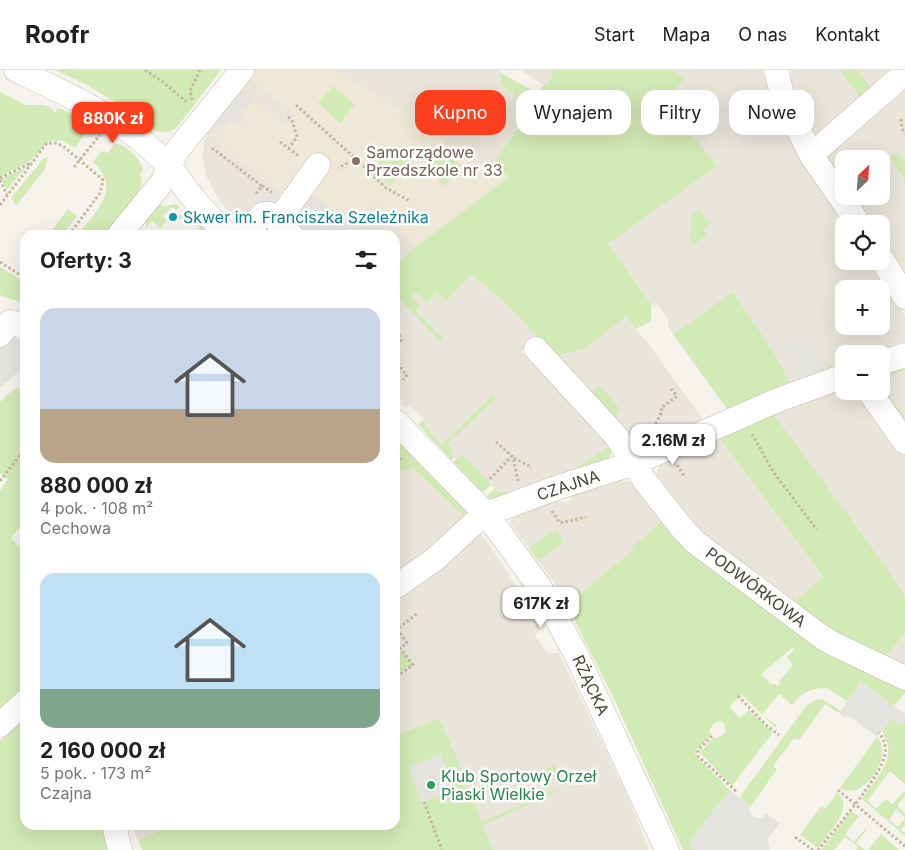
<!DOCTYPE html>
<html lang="pl">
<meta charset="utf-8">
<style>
body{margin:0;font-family:Inter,sans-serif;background:#f6f6f6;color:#202124;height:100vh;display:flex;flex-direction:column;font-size:19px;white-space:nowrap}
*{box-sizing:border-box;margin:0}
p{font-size:16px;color:#757577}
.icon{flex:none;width:28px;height:28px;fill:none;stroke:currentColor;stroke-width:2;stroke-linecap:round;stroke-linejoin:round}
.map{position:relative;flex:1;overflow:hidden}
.side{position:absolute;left:20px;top:160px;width:380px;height:600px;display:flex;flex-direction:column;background:#fff;border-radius:15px;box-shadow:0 5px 20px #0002}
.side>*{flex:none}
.guide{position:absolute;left:415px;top:20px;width:415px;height:45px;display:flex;gap:10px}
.needle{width:32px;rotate:25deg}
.tools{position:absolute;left:835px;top:80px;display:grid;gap:10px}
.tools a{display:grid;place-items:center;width:55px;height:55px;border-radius:10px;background:#fff;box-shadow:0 5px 20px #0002;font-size:25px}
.price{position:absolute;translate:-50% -42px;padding:0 11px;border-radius:10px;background:#fff;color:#222;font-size:16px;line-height:32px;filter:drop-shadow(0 1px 2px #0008)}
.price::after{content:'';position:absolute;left:50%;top:30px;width:15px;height:11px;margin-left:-8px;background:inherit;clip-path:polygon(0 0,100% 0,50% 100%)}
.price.selected{background:#fc3f1d;color:#fff}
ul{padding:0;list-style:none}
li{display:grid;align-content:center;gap:10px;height:265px;padding:0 20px}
li span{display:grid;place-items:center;height:155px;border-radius:15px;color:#555}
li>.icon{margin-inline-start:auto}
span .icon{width:90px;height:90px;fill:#fffc;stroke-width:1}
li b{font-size:21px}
h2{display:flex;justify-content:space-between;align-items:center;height:60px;padding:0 20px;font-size:21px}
.chip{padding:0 18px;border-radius:15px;background:#fff;box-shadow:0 5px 20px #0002;font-size:18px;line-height:45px}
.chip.selected{background:#fc3f1d;color:#fff}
header{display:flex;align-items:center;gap:30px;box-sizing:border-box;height:70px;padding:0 25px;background:#fff;border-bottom:1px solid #e0e0e0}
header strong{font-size:24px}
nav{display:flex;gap:28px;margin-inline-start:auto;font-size:18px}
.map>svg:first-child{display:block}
</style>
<header>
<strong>Roofr</strong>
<nav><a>Start</a><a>Mapa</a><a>O nas</a><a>Kontakt</a></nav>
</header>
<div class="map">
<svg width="905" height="780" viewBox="0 0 905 780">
<rect width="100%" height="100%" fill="#f6f3ec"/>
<path fill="#eae5da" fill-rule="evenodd" d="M 254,0 L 497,0 L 500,2 L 501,15 L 531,38 L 493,94 L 510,107 L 426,171 L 501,229 L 518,245 L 536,266 L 521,281 L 547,309 L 599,358 L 609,377 L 560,407 L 525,420 L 499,422 L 490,411 L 483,418 L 426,358 L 424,350 L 414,339 L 408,336 L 406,338 L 401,333 L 402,330 L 395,323 L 395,165 L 251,165 L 221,133 L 206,106 L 203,90 L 203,79 L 206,66 L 211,53 Z
M 521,0 L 554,0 L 546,16 Z
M 672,0 L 762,0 L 769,20 L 847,154 L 844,154 L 844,191 L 873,191 L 905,246 L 905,272 L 871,284 L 844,284 L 844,294 L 728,340 L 673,264 L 668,256 L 669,250 L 659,236 L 651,234 L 608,174 L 717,96 L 696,69 L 655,42 L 685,8 ZM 844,219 L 881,219 L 881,256 L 844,256 Z
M 792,0 L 898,0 L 814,70 L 789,17 Z
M 905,11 L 905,209 L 881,170 L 881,154 L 871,154 L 849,126 L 881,126 L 881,89 L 844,89 L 844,118 L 825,92 L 825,79 Z
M 626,247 L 650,276 L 704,351 L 645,377 L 632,373 L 554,287 L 586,278 Z
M 905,295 L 905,361 L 881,321 L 881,304 Z
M 844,317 L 844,321 L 862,321 L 905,380 L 905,525 L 866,469 L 772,343 Z
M 717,365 L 823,506 L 789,536 L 692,463 L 655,407 L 660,394 Z
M 395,393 L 403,402 L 412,396 L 463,444 L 486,470 L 543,556 L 535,565 L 547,583 L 559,583 L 629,729 L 649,780 L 493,780 L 454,681 L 439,648 L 395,666 Z
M 616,409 L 633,412 L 668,452 L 569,533 L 511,454 L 511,450 L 514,445 L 556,430 L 567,433 L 574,423 Z
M 905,563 L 905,600 L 885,587 Z
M 131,755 L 174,755 L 138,770 Z"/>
<path fill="#efe8d6" d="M 256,0 L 335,0 L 402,42 L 503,112 L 416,177 L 376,132 L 355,157 L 353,157 L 296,111 L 286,125 L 215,72 L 231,50 L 240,56 L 247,47 L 242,43 L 252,30 L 287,56 L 296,45 L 250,9 Z"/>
<path fill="#d2eab5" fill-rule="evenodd" d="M 55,0 L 221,0 L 177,57 C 170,62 164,63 156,61 L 119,34 L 85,14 Z
M 554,0 L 672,0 L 685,8 L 656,42 L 696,69 L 717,96 L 608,174 L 651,234 L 651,251 L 636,259 L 626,247 L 586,278 L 554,287 L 518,245 L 501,229 L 471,205 L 446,231 L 437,222 L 427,233 L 416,222 L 411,226 L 420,236 L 416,241 L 443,268 L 440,272 L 395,224 L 395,197 L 416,177 L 509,107 L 493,94 L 531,38 L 501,15 L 500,2 L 538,24 L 544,14 L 547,16 Z
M 840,0 L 857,0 L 874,21 L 863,31 Z
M 333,16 L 355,35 L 340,53 L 318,33 Z
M 488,18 L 489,28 L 495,37 C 492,48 483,62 470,58 C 465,57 461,53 456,50 L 461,44 L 467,48 L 472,40 L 475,41 L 481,32 L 478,30 L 483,22 Z
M 0,22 L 26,35 L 45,35 L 53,39 L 52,40 L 55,43 L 58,38 L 79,46 L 83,54 L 78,60 L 82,63 L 81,58 L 84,56 L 86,58 L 85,64 L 75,78 L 60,70 L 49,71 L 30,91 L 0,107 Z
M 118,74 C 129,77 141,91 143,99 L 139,106 L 142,107 L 140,122 L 107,165 L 78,165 C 96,140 123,119 93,92 L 101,81 L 108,83 L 114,75 Z
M 392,76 L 410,92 L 390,115 L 372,99 Z
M 440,78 L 461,95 L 445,116 L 424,99 Z
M 898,82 L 905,93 L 905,110 L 890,87 Z
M 48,87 L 45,99 L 16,136 L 11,128 L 43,89 Z
M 25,98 L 7,120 L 1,109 Z
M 160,133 L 163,137 L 174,134 L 180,136 L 177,140 L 172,137 L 163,146 L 167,151 L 160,158 L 152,151 L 146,157 L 146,150 Z
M 68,139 L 77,146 L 63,165 L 48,165 Z
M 187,139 L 208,160 L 209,165 L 200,165 C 201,155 193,149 184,153 L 178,147 Z
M 699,139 L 710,154 L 703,160 L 707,165 L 697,172 L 695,177 L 689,169 L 692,155 L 690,146 Z
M 0,197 L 25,213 L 25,234 L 0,225 Z
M 733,222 L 774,283 L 791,315 L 728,340 L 673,264 Z
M 905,294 L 905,299 L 887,308 C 877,324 902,336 905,349 C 905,353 905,358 905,361 L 881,321 L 881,302 Z
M 553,303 L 566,315 L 603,358 L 601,360 C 609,369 617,380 607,390 L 560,407 L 609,377 L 599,358 L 552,305 Z
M 600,316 L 620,339 L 614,351 L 590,323 Z
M 17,318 L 20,319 L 23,322 L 25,331 L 25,450 L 11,468 L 19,476 L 25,468 L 25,615 L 0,641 L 0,421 L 8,409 L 0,403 L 0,332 L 9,323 Z
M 493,325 L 496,329 L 447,374 L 453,381 L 451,384 L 454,388 L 451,390 L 418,354 L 424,350 L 426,358 L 442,374 Z
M 772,342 L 866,469 L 905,525 L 905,563 L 883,590 L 789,536 L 823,506 L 717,365 Z
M 395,368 L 470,445 L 469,451 L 412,397 L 403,402 L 395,393 Z
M 462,384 L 499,422 L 514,421 L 513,424 L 495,430 L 485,427 L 495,419 L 491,415 L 482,423 L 453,392 Z
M 664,450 L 905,617 L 905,623 L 894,636 L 861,612 L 847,631 L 827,618 C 811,618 802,622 792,635 L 779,624 L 762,644 L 777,656 L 775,657 L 741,624 L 729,637 L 740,648 L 749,640 L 773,662 L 732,716 L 700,683 L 713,668 L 722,666 L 726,661 L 723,652 L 718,651 L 714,654 L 710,660 L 711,665 L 697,679 L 695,684 L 697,687 L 730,720 L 689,772 L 692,780 L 683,780 L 615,631 L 567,535 L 633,480 L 631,478 ZM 792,578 L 794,580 L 787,587 L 793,595 L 779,611 L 780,614 L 777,616 L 774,613 L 772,615 L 761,604 Z
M 556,460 L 564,472 L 538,491 L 529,478 Z
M 400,579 L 412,594 L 396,605 L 395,582 Z
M 822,629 L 840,640 L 839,643 L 825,634 L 799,670 L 794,668 L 773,696 L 777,699 L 751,736 L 741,728 L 741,725 L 807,635 L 813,631 Z
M 25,645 L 25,755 L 102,755 L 109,780 L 0,780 L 0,671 Z
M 439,648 L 454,681 L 482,752 L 560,718 L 561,720 L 483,755 L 493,780 L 142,780 L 138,770 L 174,755 L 395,755 L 395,666 Z
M 891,648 L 902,656 L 905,652 L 905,714 L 890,701 L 867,731 L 876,739 L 886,729 L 892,734 L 905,721 L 905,726 L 898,734 L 898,737 L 905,744 L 905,748 L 896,739 L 889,750 L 898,757 L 905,748 L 905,755 L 901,760 L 905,763 L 905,766 L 862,729 C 872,714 891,695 888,676 C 887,671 884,666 882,661 Z
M 877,667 C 895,685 863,733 840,718 Z
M 554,695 L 557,702 L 536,711 L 533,704 Z
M 837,723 C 856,736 827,765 818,778 L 800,765 L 821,736 L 825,739 Z
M 851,741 L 859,746 L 845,764 L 854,772 L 866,758 L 867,759 L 856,773 L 865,780 L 856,780 L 858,777 L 845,767 L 834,780 L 821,780 Z
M 881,764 L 899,780 L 868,780 Z"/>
<path fill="#e5e3e0" d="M 240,18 L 253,29 L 246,39 L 243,37 L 226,57 L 215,49 Z
M 267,119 L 295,138 L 309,121 L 353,157 L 344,165 L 259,165 L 250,144 Z
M 0,258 L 25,273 L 25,296 L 0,318 Z
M 802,266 L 826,301 L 807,309 L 785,277 Z
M 861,612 L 905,644 L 905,652 L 902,656 L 891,648 L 877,667 L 847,645 L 845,647 L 839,643 Z
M 441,684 L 455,718 L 422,732 L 408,698 Z
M 730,720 L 751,736 L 749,738 L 750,743 L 757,748 L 763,748 L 766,743 L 780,753 L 768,769 L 770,780 L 692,780 L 689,772 Z"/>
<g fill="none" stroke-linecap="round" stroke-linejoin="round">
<g stroke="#c2bbae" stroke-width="25">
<path id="minor" d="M 16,0 C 71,26 129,51 170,98 C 178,107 185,119 193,128 C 204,141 216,153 227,165
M 776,0 L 783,28 L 811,85 L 859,154
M 811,85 L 905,3
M 278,151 L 318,95
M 119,165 L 163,111 L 176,82 L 242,0
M 242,165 C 245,163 249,160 252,157 C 259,151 260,141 270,144 L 291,165
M 881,188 L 905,227
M 0,265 L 10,252 L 25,257
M 536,279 L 616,366 L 645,411 L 682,458 L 695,472 L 819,565 L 832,573 L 905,608
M 881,293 L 905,285
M 869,321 L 905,372
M 395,351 L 486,444 L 539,516 L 577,586 L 667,780
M 395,517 L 434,490 L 472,455 L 486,444 L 556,418 L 634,393 L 778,330 L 844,306
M 0,655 L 25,632
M 114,755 L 120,780"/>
</g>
<path stroke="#c4b79f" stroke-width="3" stroke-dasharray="2.5 2.5" stroke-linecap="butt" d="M 145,0 L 163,12 L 188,33
M 192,30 L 190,21 L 200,0
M 296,35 L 356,89 L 338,98
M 288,47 L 292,50 L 297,67 L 289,78
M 901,49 L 902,59 L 905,64
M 280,72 L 300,87
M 212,78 L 262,116 L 255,125
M 356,89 L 386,118 L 410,131
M 74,97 L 100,65
M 0,108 L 31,93
M 0,110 L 7,125
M 262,116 L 272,122
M 0,135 L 47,73 L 56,73 L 63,76 L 103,110 L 100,123 L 69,165
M 0,192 L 22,206 L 25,206
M 395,250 L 401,270 L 398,273 L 399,296 L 407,305 L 403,310
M 651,363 L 662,342 L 661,338 L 677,326 L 671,319
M 752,364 L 774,403 L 817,460
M 496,372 L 513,387 L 518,411
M 514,388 L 528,395 L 531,399
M 395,393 L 402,387
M 677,395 L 685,407
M 490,409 L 512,386
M 0,411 L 25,379
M 552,441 L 560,453 L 586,447
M 395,557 L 397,559 L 418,543
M 397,559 L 407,573 L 400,578
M 395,581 L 400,578 L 413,595 L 396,607 L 395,606
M 738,626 L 765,654 L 779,665
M 712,666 L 698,680 L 698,686 L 737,722
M 838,720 L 905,776
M 424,732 L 442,780
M 795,767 L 813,780
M 818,780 C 834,760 882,706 885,684 C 887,676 883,669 879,662"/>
<use href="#minor" stroke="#fff" stroke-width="24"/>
</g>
<circle fill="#8d6e63" stroke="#fff" stroke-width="2" cx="356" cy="91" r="5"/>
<circle fill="#0f9aa8" stroke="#fff" stroke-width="2" cx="173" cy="147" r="5"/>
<circle fill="#2e9e5b" stroke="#fff" stroke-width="2" cx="431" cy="715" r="5"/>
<g text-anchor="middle" stroke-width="5" stroke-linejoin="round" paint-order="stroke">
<g font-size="16" fill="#785e54" stroke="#fff" text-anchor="start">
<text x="366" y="88">Samorządowe<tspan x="366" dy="18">Przedszkole nr 33</tspan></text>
</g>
<g font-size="16" fill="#0d838f" stroke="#fff" text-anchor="start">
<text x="183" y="153">Skwer im. Franciszka Szeleźnika</text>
</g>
<g font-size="16" fill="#4b4439" stroke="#fff">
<text transform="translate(568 415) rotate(-18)" y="6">CZAJNA</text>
<text transform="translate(756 517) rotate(37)" y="6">PODWÓRKOWA</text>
<text transform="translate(591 615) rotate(65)" y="6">RŻĄCKA</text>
</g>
<g font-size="16" fill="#27864d" stroke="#fff" text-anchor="start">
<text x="441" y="712">Klub Sportowy Orzeł<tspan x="441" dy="18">Piaski Wielkie</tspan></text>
</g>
</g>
</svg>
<div class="tools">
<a><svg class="needle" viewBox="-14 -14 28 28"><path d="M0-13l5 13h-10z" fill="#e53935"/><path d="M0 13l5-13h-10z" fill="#757577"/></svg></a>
<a><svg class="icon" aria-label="locate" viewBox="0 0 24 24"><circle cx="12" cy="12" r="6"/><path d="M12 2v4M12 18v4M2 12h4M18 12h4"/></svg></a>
<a>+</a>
<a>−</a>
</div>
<b class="price selected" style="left:113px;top:74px">880K zł</b>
<b class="price" style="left:673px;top:396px">2.16M zł</b>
<b class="price" style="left:541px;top:559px">617K zł</b>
<div class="guide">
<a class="chip selected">Kupno</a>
<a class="chip">Wynajem</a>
<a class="chip">Filtry</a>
<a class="chip">Nowe</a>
</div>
<section class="side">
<h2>Oferty: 3<svg class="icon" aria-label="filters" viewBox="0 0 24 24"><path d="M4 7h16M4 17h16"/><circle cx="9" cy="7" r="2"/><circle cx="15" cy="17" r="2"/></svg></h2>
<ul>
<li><span style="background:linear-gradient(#c9d6e8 65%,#b9a48a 0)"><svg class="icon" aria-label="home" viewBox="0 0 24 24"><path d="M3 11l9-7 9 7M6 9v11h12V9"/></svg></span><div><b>880 000 zł</b><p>4 pok. · 108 m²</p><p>Cechowa</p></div></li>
<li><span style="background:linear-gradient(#bfe0f5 75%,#7fa58c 0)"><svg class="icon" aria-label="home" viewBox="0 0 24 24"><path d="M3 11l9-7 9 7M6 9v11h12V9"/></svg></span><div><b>2 160 000 zł</b><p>5 pok. · 173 m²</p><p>Czajna</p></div></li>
</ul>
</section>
</div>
